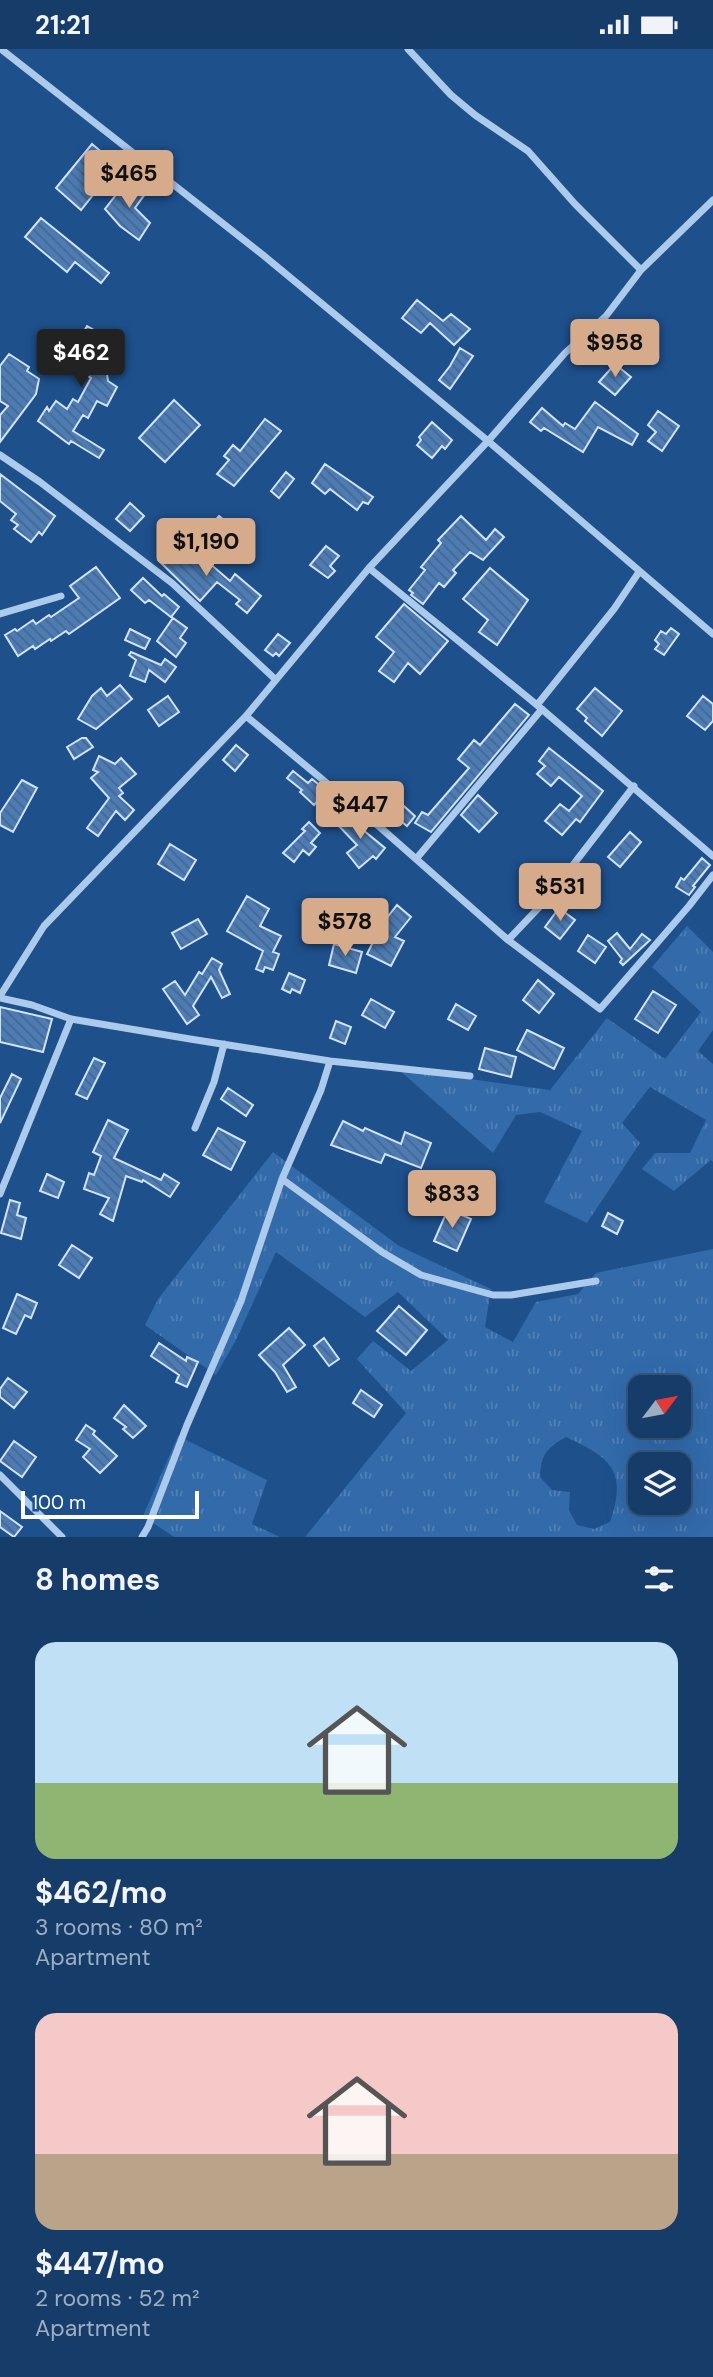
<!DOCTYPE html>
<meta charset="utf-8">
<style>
body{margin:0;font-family:"DM Sans",sans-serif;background:#234771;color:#f1f3f6;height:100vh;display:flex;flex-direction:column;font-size:26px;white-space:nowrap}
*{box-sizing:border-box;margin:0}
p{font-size:23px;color:#9eadc0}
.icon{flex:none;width:38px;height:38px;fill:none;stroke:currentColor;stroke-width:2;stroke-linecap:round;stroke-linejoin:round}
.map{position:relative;height:1488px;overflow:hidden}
.drawer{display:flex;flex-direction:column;background:#163c69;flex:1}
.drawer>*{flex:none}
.needle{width:46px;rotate:58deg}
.buttons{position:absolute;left:628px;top:1326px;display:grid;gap:14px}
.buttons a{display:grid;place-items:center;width:63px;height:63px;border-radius:14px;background:#163c69;box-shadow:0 7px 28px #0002,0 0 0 2px #35567d;font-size:35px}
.scale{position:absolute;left:21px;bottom:18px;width:178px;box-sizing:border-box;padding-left:7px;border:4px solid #fff;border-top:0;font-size:19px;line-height:24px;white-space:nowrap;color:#fff;-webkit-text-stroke:5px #1e508c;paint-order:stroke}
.price{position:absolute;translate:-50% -60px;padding:0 16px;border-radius:7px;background:#d6ab8b;color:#111;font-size:23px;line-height:46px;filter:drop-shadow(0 2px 4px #0008)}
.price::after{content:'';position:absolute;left:50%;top:42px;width:21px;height:16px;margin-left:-10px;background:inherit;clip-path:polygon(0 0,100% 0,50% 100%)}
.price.active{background:#222;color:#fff}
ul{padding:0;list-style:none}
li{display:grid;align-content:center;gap:14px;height:371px;padding:0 35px}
li span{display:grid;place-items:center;height:217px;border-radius:21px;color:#555}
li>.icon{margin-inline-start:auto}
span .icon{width:126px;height:126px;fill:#fffc;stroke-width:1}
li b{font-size:30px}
h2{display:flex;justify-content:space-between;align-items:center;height:84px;padding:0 35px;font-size:30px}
.status{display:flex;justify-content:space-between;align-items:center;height:49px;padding:0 35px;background:#163c69;direction:ltr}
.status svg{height:19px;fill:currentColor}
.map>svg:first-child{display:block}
</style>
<div class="status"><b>21:21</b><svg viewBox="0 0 49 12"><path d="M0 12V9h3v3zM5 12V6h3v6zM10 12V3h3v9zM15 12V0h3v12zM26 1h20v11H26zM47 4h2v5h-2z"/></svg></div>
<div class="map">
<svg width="713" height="1488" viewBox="0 0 713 1488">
<defs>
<pattern id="grass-tufts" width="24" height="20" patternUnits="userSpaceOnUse" patternTransform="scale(1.75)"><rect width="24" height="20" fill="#326aaa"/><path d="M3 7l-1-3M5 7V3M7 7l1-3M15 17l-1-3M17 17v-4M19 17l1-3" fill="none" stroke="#5180b7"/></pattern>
<pattern id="building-back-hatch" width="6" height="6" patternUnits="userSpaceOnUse" patternTransform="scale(1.75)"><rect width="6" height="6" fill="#4b7cb6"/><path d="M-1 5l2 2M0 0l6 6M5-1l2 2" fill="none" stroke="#4b6686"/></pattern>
</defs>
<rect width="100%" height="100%" fill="#1e508c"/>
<path fill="url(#grass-tufts)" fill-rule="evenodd" d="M 687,877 L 713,903 L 713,981 L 698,1002 L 713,1015 L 713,1113 L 711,1111 L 674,1142 L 642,1120 L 655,1104 L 690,1104 L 706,1071 L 650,1038 L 622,1074 L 640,1094 L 587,1174 L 544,1153 L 582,1082 L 540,1063 L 516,1066 L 493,1104 L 398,1020 L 550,1041 L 607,969 L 665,1010 L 701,963 L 652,918 Z
M 273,1103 L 399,1197 L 491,1240 L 485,1278 L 513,1293 L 536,1253 L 578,1245 L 596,1224 L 713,1200 L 713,1488 L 305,1488 L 406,1364 L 357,1310 L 373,1292 L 411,1322 L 448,1291 L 398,1243 L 365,1268 L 276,1203 L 235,1293 L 216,1326 L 145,1276 L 158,1250 ZM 640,1339 L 679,1339 L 679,1377 L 640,1377 ZM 566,1388 C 610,1409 628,1420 610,1473 L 594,1480 L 577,1476 L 569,1461 L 570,1443 L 552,1441 L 540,1428 C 541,1405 547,1399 566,1388 ZM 640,1416 L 679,1416 L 679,1454 L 640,1454 Z
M 178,1387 L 267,1431 L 252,1475 L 280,1488 L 174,1488 L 143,1467 Z"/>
<path fill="url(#building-back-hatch)" stroke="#d0e3f9" stroke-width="2" d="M 92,95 L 117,116 L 81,161 L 56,139 Z
M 129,129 L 145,145 L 135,159 L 150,174 L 139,191 L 120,177 L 105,160 Z
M 41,169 L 109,224 L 101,234 L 75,213 L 67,223 L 25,188 Z
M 417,251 L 443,272 L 451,265 L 470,280 L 454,296 L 430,274 L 421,284 L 402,269 Z
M 87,277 L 108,289 L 93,316 L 107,325 L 108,332 L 117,338 L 107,357 L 97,352 L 88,369 L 83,366 L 73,382 L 104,401 L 99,409 L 71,392 L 69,395 L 38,372 L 47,358 L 49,362 L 56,352 L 67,360 L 73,350 L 78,353 L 91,329 L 54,303 L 67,285 L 78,293 Z
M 460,299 L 473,307 L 450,340 L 439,331 L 450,317 Z
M 9,305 L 29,318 L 27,322 L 39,330 L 36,345 L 0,393 L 0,366 L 8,357 L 0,352 L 0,317 Z
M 615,315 L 631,328 L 615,346 L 599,333 Z
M 174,351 L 200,376 L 165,413 L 139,389 Z
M 595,353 L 638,385 L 632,396 L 598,378 L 583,403 L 544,379 L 541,382 L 530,373 L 542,359 L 563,377 L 565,374 L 575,380 Z
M 658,362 L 679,377 L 662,402 L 648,392 L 656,383 L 648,376 Z
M 265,370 L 281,382 L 234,437 L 217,425 L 229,411 L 224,407 L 233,396 L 240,402 Z
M 432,373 L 452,391 L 445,400 L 442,397 L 432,409 L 417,396 L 421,391 L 419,388 Z
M 325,415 L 373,448 L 368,455 L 363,453 L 357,461 L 330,440 L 325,445 L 312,434 Z
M 286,423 L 294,430 L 279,449 L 271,442 Z
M 0,425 L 55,467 L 42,486 L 39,483 L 31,493 L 14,480 L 18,476 L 11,471 L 16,465 L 0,452 Z
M 130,454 L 144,467 L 130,482 L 116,470 Z
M 219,467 L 240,484 L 226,498 L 219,493 L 215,496 L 201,487 Z
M 461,467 L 486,491 L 495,480 L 504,488 L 483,511 L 470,503 L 453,521 L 456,524 L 444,538 L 439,534 L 423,555 L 411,546 L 413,544 L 409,541 L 425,521 L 421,518 L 441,494 L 438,491 Z
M 326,497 L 339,507 L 330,517 L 335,522 L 328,529 L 310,516 Z
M 173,499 L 185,509 L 193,500 L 230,532 L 235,525 L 261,547 L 247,564 L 236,555 L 240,551 L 217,533 L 200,552 L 158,511 L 167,501 L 169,503 Z
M 96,518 L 120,549 L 69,585 L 66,582 L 51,592 L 50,590 L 35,600 L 33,597 L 18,607 L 5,586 L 15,580 L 17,582 L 33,571 L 36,575 L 49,566 L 51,568 L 79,549 L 70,537 Z
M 490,519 L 528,551 L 497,596 L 479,583 L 488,571 L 463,550 Z
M 143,529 L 162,547 L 164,545 L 179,558 L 171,568 L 149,551 L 145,554 L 131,541 Z
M 404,555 L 448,592 L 420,625 L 408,614 L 394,633 L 379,622 L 394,603 L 376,588 Z
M 173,569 L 187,579 L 180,589 L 186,594 L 176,608 L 157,592 Z
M 671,579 L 679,585 L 664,606 L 655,600 L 659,595 L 655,591 L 661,582 L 666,585 Z
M 130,580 L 150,590 L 145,600 L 125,591 Z
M 278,585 L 290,594 L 279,607 L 276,604 L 273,607 L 265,601 Z
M 131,603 L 161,616 L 165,610 L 176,618 L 165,633 L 149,621 L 145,633 L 130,627 L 136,611 L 129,606 Z
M 120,636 L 132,650 L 96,680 L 78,670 L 92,647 L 101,639 L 107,647 Z
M 595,639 L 622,662 L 602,687 L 585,672 L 587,669 L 577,660 Z
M 168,647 L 179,663 L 159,677 L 148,661 Z
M 703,647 L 713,655 L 713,672 L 705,681 L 687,667 Z
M 515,655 L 529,666 L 431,783 L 415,774 L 422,763 L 428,766 L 469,719 L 458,710 L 474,691 L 480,696 Z
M 82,689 L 86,689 L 93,698 L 74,710 L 67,698 Z
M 236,696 L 248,706 L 235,722 L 223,711 Z
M 549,699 L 603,742 L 580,773 L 576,770 L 562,786 L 545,772 L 560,755 L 569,762 L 582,747 L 559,728 L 551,737 L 537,725 L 545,717 L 539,712 Z
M 99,707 L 115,715 L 121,709 L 136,725 L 119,739 L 123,744 L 119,747 L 134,761 L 125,771 L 116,762 L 98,787 L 87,779 L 109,749 L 91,729 L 98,723 L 93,721 Z
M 293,722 L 308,734 L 312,730 L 327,742 L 314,756 L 300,743 L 302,741 L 287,729 Z
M 22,731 L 37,739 L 13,783 L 0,776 L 0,764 Z
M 478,746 L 497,764 L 479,783 L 461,766 Z
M 394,748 L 415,767 L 407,777 L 385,759 Z
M 350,762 L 360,773 L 357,776 L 385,799 L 376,810 L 373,807 L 359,819 L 347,804 L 357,796 L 337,775 Z
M 309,773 L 320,784 L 311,794 L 316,798 L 309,806 L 303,801 L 294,813 L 283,804 L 305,782 L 302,780 Z
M 630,783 L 641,793 L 620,818 L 608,808 Z
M 170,795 L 196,811 L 184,831 L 158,815 Z
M 702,809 L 710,816 L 693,837 L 695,838 L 689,846 L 676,838 L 681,829 L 684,831 Z
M 247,847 L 269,860 L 260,877 L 281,887 L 273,903 L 279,905 L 273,921 L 265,918 L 263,923 L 256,920 L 263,902 L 227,882 Z
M 397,856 L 411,868 L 395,888 L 404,892 L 391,917 L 367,905 L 382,875 Z
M 559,859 L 575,871 L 560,890 L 545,878 Z
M 198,870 L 207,885 L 181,900 L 172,884 Z
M 617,884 L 630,900 L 642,885 L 650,891 L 623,916 L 620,913 L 622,910 L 608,892 Z
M 588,886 L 606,898 L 595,914 L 578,902 Z
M 334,895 L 362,903 L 356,924 L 329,916 Z
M 212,909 L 222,915 L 219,921 L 230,945 L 222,949 L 211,928 L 193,957 L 199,966 L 187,975 L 163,940 L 175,932 L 185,946 L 199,923 L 202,925 Z
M 289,924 L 305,931 L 300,944 L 292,940 L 290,944 L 282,940 Z
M 538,931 L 554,945 L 539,964 L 523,951 Z
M 653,942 L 676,956 L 658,984 L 635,970 Z
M 371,950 L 394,963 L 385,979 L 362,966 Z
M 456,955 L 476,967 L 468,981 L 448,970 Z
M 0,958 L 52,970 L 43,1003 L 0,993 Z
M 336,972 L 351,978 L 345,995 L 330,989 Z
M 527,981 L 564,999 L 554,1020 L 517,1001 Z
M 485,999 L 516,1008 L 511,1028 L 479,1020 Z
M 94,1009 L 105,1014 L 87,1050 L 76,1045 Z
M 12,1025 L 21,1030 L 0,1074 L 0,1049 Z
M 228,1039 L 253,1056 L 246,1067 L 221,1050 Z
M 108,1071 L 128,1081 L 114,1109 L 161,1131 L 164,1125 L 179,1134 L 170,1148 L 143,1131 L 142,1133 L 126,1127 L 113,1172 L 100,1165 L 109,1149 L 84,1140 L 89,1124 L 94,1126 L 101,1107 L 93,1103 Z
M 343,1072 L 363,1082 L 365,1079 L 401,1095 L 405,1083 L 431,1094 L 421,1119 L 385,1105 L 381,1114 L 331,1096 Z
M 218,1079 L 245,1093 L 231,1121 L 203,1106 Z
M 47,1125 L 64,1133 L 58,1149 L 40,1142 Z
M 10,1151 L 20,1154 L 17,1166 L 26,1169 L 21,1190 L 1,1184 Z
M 448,1160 L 471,1170 L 457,1202 L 434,1192 Z
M 608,1164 L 623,1172 L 617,1185 L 602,1177 Z
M 72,1196 L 92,1209 L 79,1229 L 59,1216 Z
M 17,1245 L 37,1254 L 31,1269 L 25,1266 L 16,1285 L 3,1279 Z
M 399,1257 L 427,1281 L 406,1306 L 377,1282 Z
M 289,1279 L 305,1296 L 283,1316 L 296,1338 L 287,1343 L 275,1323 L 259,1306 Z
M 324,1289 L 339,1310 L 329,1317 L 314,1297 Z
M 159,1294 L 186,1312 L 187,1308 L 198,1313 L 187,1338 L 176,1333 L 179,1326 L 151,1307 Z
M 8,1329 L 27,1343 L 14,1359 L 0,1348 L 0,1340 Z
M 361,1341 L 382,1356 L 374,1368 L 353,1354 Z
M 124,1356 L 146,1377 L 133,1389 L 123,1380 L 126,1378 L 114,1369 Z
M 86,1376 L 95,1382 L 93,1385 L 117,1407 L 100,1424 L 83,1408 L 90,1400 L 76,1391 Z
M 14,1392 L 36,1408 L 22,1428 L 0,1412 Z
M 0,1462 L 22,1478 L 14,1488 L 0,1478 Z"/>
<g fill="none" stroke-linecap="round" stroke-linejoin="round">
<path stroke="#abcaec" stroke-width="7" d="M 1,0 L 263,206 L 488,392 L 713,585
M 408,0 L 451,46 L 475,66 L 528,102 L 575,155 L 641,221
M 0,406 L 40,433 L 172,534 L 275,630
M 369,519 L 537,656 L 713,807
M 0,565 L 61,547
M 537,656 L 614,560 L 639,523
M 246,667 L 382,780 L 508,891 L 546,851 L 634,737
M 416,810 L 542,660
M 508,891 L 600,960 L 689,857 L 713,826
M 0,947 L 44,877 L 246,667 L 369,519 L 488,392 L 565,304 L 606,267 L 641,221 L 713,151
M 0,949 L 32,956 L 71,970 L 190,990 L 330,1012 L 470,1027
M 195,1079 L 214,1033 L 224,995
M 282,1130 L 382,1203 L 421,1226 L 493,1246 L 511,1246 L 596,1232
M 0,1145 L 71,970
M 0,1426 L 62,1488
M 142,1488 L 148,1478 L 187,1376 L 241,1252 L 282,1130 L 321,1041 L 330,1012"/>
</g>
</svg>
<div class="buttons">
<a><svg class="needle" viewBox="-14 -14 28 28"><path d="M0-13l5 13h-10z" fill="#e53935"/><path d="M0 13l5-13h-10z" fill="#9eadc0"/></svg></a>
<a><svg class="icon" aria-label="layers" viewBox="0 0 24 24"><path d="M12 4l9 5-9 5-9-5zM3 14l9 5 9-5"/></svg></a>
</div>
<div class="scale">100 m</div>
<b class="price" style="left:129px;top:161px">$465</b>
<b class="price" style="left:615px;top:330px">$958</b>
<b class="price active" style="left:81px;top:340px">$462</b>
<b class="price" style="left:206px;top:529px">$1,190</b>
<b class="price" style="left:360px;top:792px">$447</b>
<b class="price" style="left:560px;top:874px">$531</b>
<b class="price" style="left:345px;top:909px">$578</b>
<b class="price" style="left:452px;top:1181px">$833</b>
</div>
<section class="drawer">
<h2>8 homes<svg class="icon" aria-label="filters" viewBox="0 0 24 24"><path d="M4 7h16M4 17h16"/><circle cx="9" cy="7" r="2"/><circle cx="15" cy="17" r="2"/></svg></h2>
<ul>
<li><span style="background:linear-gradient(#bfe0f5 65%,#8fb573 0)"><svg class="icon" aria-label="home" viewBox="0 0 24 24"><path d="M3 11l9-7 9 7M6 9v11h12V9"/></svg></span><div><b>$462/mo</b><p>3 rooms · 80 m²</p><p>Apartment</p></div></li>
<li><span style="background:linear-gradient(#f6c9c9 65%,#b9a48a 0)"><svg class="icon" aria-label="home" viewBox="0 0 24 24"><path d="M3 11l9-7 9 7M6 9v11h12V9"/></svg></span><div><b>$447/mo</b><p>2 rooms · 52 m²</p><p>Apartment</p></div></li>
</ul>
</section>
